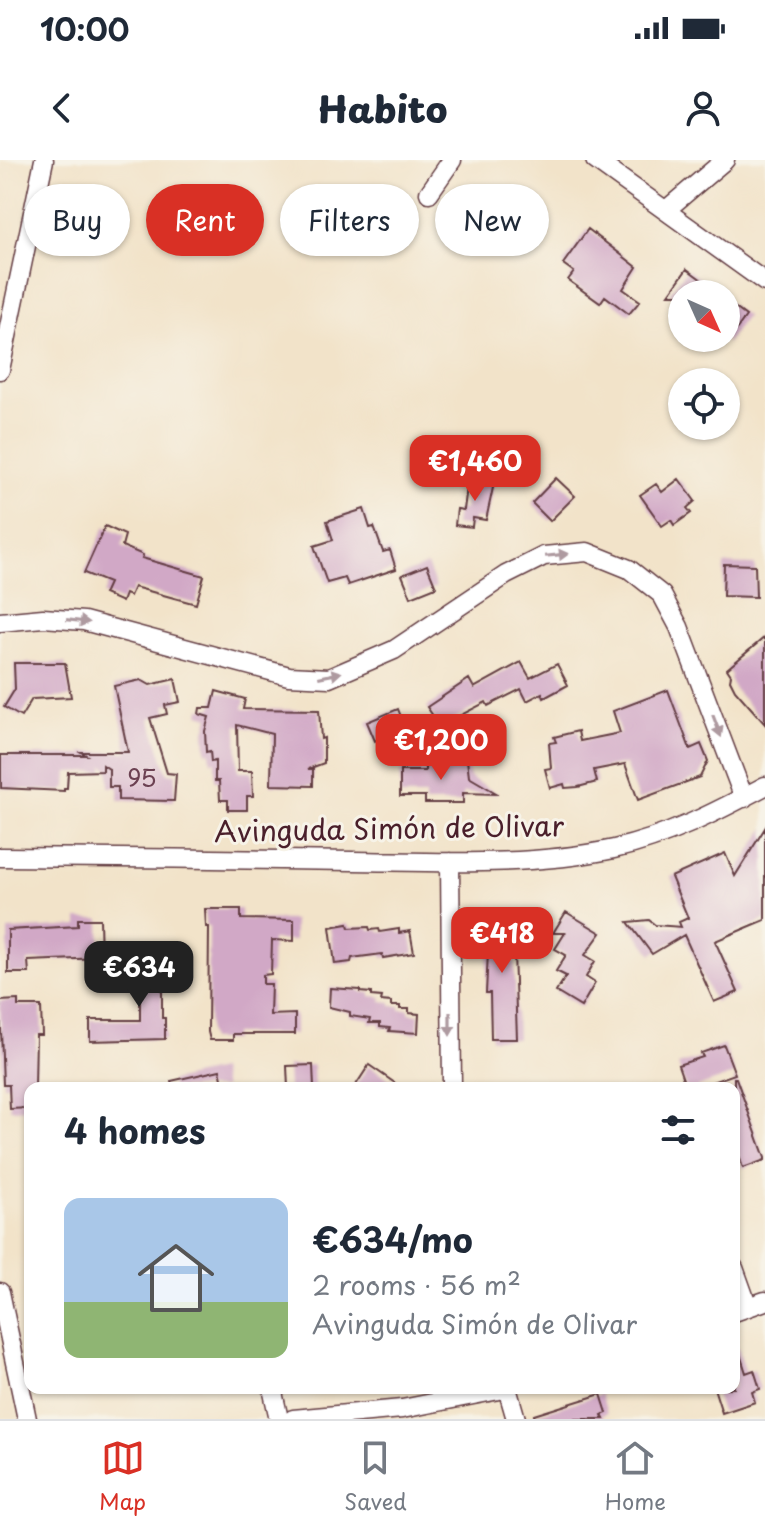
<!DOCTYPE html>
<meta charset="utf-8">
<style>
body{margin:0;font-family:"Playpen Sans",sans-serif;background:#f6f6f7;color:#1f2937;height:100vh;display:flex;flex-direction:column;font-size:30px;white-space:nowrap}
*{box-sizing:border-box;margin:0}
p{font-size:26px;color:#747a83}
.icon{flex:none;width:44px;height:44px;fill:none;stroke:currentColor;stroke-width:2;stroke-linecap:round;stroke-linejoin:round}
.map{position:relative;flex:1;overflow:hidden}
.drawer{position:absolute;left:24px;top:922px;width:716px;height:312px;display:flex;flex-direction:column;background:#fff;border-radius:16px;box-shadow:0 2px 6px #0004}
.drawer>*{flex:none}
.hud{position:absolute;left:24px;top:24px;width:718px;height:72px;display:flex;gap:16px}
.needle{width:52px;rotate:135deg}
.fabs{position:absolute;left:668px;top:120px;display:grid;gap:16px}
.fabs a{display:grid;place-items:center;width:72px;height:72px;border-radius:50%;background:#fff;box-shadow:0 2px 6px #0004;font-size:40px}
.price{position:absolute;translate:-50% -68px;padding:0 18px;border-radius:16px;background:#d93025;color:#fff;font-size:26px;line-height:52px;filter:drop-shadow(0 2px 4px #0008)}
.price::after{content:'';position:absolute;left:50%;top:48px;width:24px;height:18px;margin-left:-12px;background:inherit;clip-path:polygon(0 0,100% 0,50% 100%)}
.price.current{background:#222;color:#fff}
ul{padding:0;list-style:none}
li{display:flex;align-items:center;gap:24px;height:200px;padding:0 40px}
li span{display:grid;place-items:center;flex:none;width:224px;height:160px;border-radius:16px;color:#555}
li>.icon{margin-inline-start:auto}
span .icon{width:96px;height:96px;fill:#fffc;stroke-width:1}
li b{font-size:34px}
h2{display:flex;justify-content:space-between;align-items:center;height:96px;padding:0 40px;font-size:34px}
.pill{padding:0 28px;border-radius:36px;background:#fff;box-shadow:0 2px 6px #0004;font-size:28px;line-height:72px}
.pill.current{background:#d93025;color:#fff}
.status{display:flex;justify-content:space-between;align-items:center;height:56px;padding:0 40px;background:#fff;direction:ltr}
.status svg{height:22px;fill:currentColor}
header{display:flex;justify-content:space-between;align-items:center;height:104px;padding:0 40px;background:#fff;font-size:36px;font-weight:800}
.menu{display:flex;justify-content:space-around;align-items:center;height:112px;border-top:2px solid #e0e1e3;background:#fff;font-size:22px;color:#747a83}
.menu a{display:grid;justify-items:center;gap:4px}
.menu .current{color:#d93025}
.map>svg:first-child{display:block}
</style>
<div class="status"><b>10:00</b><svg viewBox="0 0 49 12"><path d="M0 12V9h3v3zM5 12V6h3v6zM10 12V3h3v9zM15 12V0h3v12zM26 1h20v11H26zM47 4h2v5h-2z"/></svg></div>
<header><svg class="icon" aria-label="back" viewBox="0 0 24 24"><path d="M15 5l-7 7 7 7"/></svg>Habito<svg class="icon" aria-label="person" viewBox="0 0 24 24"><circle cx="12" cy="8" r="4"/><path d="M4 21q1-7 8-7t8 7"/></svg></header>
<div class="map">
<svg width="765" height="1259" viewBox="0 0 765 1259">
<rect width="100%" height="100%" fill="#f7f3e8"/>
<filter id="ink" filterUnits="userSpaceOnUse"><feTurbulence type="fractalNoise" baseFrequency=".0125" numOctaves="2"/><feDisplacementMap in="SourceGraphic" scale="16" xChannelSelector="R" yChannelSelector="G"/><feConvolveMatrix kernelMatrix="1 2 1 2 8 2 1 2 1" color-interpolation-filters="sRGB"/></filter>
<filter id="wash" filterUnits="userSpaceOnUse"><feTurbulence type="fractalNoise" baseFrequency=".006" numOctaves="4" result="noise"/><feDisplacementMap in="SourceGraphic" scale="32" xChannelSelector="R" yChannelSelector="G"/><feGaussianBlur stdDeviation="1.8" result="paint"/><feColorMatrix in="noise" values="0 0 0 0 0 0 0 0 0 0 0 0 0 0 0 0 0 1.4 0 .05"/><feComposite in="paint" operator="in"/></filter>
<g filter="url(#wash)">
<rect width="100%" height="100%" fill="#f2e3c9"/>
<g id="blocks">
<path fill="#d1a8c6" d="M 588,69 L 637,107 L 623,129 L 640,141 L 629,154 L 605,136 L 600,143 L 568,120 L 574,112 L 563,104 Z
M 687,109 L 721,134 L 669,134 Z
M 726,141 L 746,156 L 726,184 Z
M 556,318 L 575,336 L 550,361 L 532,343 Z
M 468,319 L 494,323 L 486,360 L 473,358 L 472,367 L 455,365 L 457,349 L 464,350 Z
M 679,319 L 695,341 L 687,348 L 691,353 L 674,365 L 671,360 L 662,366 L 640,335 L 656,324 L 662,332 Z
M 364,349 L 370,368 L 374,367 L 383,392 L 390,390 L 396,409 L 348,425 L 345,418 L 327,423 L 314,386 L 333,380 L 327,361 Z
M 105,366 L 125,375 L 122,386 L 143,395 L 142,398 L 204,416 L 196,444 L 134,427 L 130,436 L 125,434 L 122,442 L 104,434 L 109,423 L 84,413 Z
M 724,404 L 755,405 L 756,437 L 723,436 Z
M 427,405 L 436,427 L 411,437 L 402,415 Z
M 765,477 L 765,564 L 735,530 L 730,520 L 731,515 L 727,509 Z
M 521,502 L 530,518 L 557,504 L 568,525 L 544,538 L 542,533 L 527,541 L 521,529 L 488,546 L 486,542 L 440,566 L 427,547 L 469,519 L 474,528 Z
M 14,503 L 65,503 L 71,537 L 32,539 L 21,557 L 4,547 L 15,529 Z
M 175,519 L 180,542 L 165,545 L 167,554 L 150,558 L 167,613 L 176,614 L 174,641 L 118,640 L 118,627 L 109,627 L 109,609 L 103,605 L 103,611 L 68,612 L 67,628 L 64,628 L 64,631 L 1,628 L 1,595 L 86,595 L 81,592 L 128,592 L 114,526 L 141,520 L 150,525 Z
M 668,530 L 690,589 L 701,584 L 708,601 L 700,617 L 638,640 L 625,604 L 594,610 L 597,622 L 578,627 L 565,628 L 564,624 L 550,628 L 545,609 L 551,608 L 549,583 L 556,582 L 554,577 L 578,571 L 580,581 L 620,573 L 613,551 Z
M 216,531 L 245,539 L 243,549 L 319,550 L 321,579 L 324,578 L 324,603 L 308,609 L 313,609 L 313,626 L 271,625 L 272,574 L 237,565 L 238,611 L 252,611 L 253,636 L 247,636 L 247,650 L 228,650 L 228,640 L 220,640 L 219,621 L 215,621 L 215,601 L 211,602 L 210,591 L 206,592 L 205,571 L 209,557 L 199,554 L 200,548 L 212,548 Z
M 398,549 L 405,567 L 375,581 L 367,562 Z
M 425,600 L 467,600 L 469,617 L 498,634 L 463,633 L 463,643 L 425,643 L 425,636 L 400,636 L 400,611 L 425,611 Z
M 765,668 L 765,760 L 715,781 L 738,832 L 714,842 L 684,775 L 652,794 L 628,762 L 649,760 L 655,765 L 681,767 L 679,762 L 688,758 L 671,717 L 725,693 L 735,716 Z
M 205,749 L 241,749 L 241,759 L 294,760 L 294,781 L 272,780 L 271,814 L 263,815 L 263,824 L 271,824 L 270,855 L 295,854 L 295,874 L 233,874 L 233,880 L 210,880 L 208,872 L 209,767 L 206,767 Z
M 490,751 L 517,752 L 514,793 L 517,879 L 491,879 L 490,833 L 486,833 Z
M 566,752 L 601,773 L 585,795 L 595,801 L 586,817 L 595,823 L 581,847 L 556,832 L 566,816 L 556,811 L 566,795 L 555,789 L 565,773 L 553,773 Z
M 78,759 L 100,759 L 101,798 L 28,801 L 29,813 L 8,813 L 8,770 L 78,766 Z
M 348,764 L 349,768 L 369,767 L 370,770 L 379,769 L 380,772 L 399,769 L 399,773 L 410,771 L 414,793 L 383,798 L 382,794 L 352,798 L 351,802 L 335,804 L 330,767 Z
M 165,795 L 165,814 L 162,814 L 162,858 L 165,858 L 165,879 L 90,881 L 90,860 L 140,860 L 140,796 Z
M 330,828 L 360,830 L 360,832 L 371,833 L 371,836 L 382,837 L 381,841 L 391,842 L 391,846 L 400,846 L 400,849 L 409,849 L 409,853 L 419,854 L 418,873 L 389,871 L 390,868 L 380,867 L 380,863 L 369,863 L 370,859 L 350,856 L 350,852 L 329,847 Z
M 18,840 L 18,846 L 41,846 L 42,875 L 36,875 L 35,927 L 30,927 L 30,948 L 10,949 L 9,925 L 3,925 L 0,841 Z
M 724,885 L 735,914 L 695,928 L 686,928 L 678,905 L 703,897 L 701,893 Z
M 313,905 L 314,928 L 288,928 L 287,906 Z
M 369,905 L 402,928 L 354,928 Z
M 220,910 L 224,928 L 172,928 L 171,921 Z
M 734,918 L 736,918 L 765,998 L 765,1000 L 743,1008 L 734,981 Z
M 734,1188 L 738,1188 L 746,1213 L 754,1210 L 760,1229 L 752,1232 L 755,1242 L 722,1253 L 714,1228 L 734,1228 Z
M 601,1234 L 607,1253 L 602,1255 L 604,1259 L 535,1259 L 534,1255 Z"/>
</g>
</g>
<g filter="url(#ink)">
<use href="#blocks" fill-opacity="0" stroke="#633c43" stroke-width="2"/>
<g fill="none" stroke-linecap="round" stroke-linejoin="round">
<g stroke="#633c43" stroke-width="21">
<path id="street" d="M 595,0 L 765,122
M 429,33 L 452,0
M 666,50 L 725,0
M 0,210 L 44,0
M 0,462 L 43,458 L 84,461 L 289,516 L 329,518 L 394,490 L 506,415 L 544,396 L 587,392 L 629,409 L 662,435 L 679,467 L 744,638
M 0,697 C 118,698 235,699 353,701 C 440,702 528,707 614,689 C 668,677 716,652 765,626
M 450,702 L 452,928
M 734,1108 L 748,1147
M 0,1132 L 27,1259
M 734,1152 L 765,1141
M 272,1228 L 279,1259
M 507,1228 L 516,1259
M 293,1259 L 402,1249 L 509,1228"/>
</g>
<use href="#street" stroke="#fff" stroke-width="18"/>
</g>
<defs><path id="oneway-solid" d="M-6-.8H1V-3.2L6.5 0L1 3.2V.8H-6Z" transform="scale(2)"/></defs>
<g fill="#ae9aa0">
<use href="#oneway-solid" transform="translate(557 395) rotate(-6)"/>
<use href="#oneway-solid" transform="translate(78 461) rotate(7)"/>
<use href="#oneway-solid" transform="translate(330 515) rotate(-12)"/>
<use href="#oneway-solid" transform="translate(717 566) rotate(69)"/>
<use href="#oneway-solid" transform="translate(450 864) rotate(90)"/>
</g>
</g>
<g text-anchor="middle" stroke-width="6" stroke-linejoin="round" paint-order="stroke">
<g font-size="24" fill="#6c4152">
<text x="142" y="627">95</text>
</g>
<g font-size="28" fill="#4a1f2b" stroke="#f7f3e8">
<text transform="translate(389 669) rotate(-1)" y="10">Avinguda Simón de Olivar</text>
</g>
</g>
</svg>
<div class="fabs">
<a><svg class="needle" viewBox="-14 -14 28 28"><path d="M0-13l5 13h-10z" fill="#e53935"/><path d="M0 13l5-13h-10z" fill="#747a83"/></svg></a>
<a><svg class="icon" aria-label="locate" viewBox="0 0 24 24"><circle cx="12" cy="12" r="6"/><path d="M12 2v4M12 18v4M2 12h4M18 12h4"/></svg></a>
</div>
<b class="price" style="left:475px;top:343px">€1,460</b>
<b class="price" style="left:441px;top:622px">€1,200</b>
<b class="price" style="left:502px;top:815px">€418</b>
<b class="price current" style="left:139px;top:849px">€634</b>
<div class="hud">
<a class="pill">Buy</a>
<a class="pill current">Rent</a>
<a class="pill">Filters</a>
<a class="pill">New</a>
</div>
<section class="drawer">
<h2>4 homes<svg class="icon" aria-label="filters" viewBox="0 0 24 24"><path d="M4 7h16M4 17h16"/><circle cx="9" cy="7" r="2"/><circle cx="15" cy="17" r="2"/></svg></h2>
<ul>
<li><span style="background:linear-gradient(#a9c7e8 65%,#8fb573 0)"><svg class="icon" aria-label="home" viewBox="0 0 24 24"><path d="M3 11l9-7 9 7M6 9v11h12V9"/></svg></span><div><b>€634/mo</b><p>2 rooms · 56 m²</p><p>Avinguda Simón de Olivar</p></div></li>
</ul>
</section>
</div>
<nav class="menu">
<a class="current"><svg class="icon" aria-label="map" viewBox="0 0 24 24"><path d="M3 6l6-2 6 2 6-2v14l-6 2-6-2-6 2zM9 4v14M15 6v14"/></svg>Map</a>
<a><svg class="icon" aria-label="saved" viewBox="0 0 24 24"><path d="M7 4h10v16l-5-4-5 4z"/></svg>Saved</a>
<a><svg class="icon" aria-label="home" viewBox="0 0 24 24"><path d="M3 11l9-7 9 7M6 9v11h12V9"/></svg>Home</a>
</nav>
